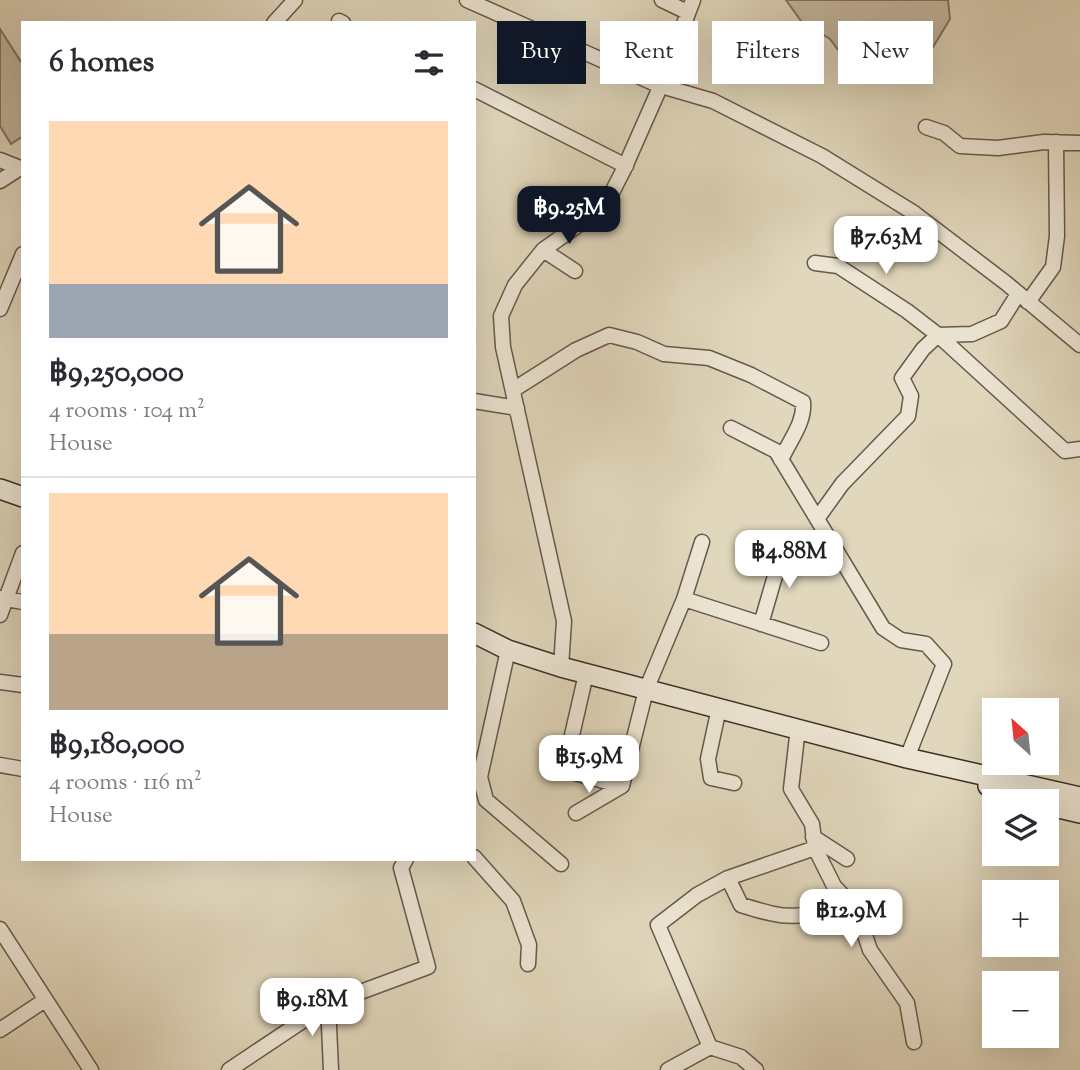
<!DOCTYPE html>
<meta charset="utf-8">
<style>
body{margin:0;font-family:"Sorts Mill Goudy",serif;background:#f2f2f3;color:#2b2b33;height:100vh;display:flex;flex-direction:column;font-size:26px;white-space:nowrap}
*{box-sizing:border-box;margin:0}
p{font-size:23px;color:#7c7c81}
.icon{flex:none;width:38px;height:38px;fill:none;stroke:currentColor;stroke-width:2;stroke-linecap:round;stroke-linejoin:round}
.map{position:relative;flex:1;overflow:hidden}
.side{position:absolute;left:21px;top:21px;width:455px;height:840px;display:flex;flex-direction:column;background:#fff;border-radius:0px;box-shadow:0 7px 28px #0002}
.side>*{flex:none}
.guide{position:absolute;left:497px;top:21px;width:478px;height:63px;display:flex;gap:14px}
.needle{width:46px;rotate:333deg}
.fabs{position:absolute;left:982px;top:698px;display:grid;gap:14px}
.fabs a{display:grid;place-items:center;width:77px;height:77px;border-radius:0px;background:#fff;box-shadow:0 7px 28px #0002;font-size:35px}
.price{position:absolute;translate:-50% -60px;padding:0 16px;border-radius:14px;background:#fff;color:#222;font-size:23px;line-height:46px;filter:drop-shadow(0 2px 4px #0008)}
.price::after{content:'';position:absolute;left:50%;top:42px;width:21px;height:16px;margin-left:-10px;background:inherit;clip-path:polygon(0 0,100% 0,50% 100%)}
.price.current{background:#111827;color:#fff}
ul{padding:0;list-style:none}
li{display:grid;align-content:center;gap:14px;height:371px;padding:0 28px}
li+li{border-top:2px solid #e1e1e2}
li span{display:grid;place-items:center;height:217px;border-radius:0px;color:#555}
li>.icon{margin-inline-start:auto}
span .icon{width:126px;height:126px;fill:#fffc;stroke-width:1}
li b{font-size:30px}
h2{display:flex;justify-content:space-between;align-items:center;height:84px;padding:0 28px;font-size:30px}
.pill{padding:0 24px;border-radius:0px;background:#fff;box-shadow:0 7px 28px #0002;font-size:24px;line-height:63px}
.pill.current{background:#111827;color:#fff}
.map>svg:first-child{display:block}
</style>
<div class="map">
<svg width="1080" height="1070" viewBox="0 0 1080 1070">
<rect width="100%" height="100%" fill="#e1d7bc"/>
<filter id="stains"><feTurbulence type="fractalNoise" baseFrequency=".00286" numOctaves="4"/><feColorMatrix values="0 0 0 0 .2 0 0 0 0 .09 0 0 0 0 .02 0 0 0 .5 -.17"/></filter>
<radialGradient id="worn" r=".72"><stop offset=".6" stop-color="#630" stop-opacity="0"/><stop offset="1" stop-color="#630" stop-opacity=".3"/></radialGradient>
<path fill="#c6baa2" stroke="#837464" stroke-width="2" d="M 786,0 L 948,0 L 950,19 L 933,47 L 893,35 L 858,77 L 830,39 L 801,21 Z
M 0,29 L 23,65 L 23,136 L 11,144 L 0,126 Z"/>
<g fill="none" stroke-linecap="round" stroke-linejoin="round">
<g stroke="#68584c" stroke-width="17">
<path id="minor" d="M 467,0 L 658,85 L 713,101 L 822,156 L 914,213 L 1006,283 L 1080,345
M 662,0 L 687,12
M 339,21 L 343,23
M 274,23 L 295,0
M 474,89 L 626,166
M 926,127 L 944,133 L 960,146 L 998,148 L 1044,142 L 1080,143
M 0,160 L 20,168 L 0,181
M 543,250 L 575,271
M 815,263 L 838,266 L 907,311 L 938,335 L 1065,451 L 1080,449
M 1028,302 L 1053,267 L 1057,236 L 1056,142
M 0,309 L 23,254
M 513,390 L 576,350 L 609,335 L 637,342 L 664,354 L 709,358 L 751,375 L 803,402 C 805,423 789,441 781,460
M 474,401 L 517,408
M 731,428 L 776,451 L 883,628 L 901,640 L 926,644 L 944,664 L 907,758
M 817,519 L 842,484 L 908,416 L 911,396 L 902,378 L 923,349 L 938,335 L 972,334 L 1001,321 L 1018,294
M 0,598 L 23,602
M 684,599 L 821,643
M 0,615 L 23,553
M 761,624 L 784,545
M 508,650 L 480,777 L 486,800 L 561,864
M 561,667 L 564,621 L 503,347 L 501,316 L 515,285 L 543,250 L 605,206 L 624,169 L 661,85 L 693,0
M 586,674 L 564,770 L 622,786 L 646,690 L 684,599 L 702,542
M 0,682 L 23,685
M 719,708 L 708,759 L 711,778 L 734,783
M 0,765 L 23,769
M 576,813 L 622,786
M 813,837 L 847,859
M 815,848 L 834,886 L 857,911 L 870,950 L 907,1003 L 914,1042
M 474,857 L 513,901 L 529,945 L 528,964
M 728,878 L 741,905 C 790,920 800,921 846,898
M 0,929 L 91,1070
M 328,1004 L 331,1070
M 0,1030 L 45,1000
M 229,1070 L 328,1004 L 428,967 L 401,868 L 406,859
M 668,1070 L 710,1047
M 756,1070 L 741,1057 L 710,1047 L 658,925 L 697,895 L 728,878 L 815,848 L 812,824 L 791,789 L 798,728"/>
</g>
<g stroke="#402e26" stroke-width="22">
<path id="secondary" d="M 0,489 L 23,497
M 474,633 L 508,650 L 561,667 L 907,758 L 1080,797
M 988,786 L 1033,802
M 1046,805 L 1080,813"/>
</g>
<use href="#minor" stroke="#ece5d3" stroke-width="14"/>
<use href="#secondary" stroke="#ece5d3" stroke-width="19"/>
</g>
<rect width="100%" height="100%" filter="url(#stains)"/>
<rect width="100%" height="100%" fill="url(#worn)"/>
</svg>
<div class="fabs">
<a><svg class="needle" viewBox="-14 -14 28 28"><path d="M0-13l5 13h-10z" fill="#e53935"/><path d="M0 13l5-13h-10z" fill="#7c7c81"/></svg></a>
<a><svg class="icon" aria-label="layers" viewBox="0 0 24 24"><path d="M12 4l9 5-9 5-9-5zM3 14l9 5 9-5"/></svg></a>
<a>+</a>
<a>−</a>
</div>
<b class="price current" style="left:569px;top:246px">฿9.25M</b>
<b class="price" style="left:886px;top:276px">฿7.63M</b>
<b class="price" style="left:789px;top:590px">฿4.88M</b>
<b class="price" style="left:589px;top:795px">฿15.9M</b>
<b class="price" style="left:851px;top:949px">฿12.9M</b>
<b class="price" style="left:312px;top:1038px">฿9.18M</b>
<div class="guide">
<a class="pill current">Buy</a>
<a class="pill">Rent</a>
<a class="pill">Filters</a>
<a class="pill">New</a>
</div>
<section class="side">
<h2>6 homes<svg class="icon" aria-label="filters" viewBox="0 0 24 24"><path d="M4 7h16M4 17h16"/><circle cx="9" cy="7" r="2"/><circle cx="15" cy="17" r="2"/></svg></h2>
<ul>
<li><span style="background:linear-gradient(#ffd9b3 75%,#9aa5b1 0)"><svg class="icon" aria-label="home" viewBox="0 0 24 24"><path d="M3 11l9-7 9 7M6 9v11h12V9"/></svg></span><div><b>฿9,250,000</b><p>4 rooms · 104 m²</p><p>House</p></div></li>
<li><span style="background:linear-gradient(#ffd9b3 65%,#b9a48a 0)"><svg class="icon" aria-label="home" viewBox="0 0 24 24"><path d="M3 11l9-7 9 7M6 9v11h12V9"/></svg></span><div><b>฿9,180,000</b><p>4 rooms · 116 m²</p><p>House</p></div></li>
</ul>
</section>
</div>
